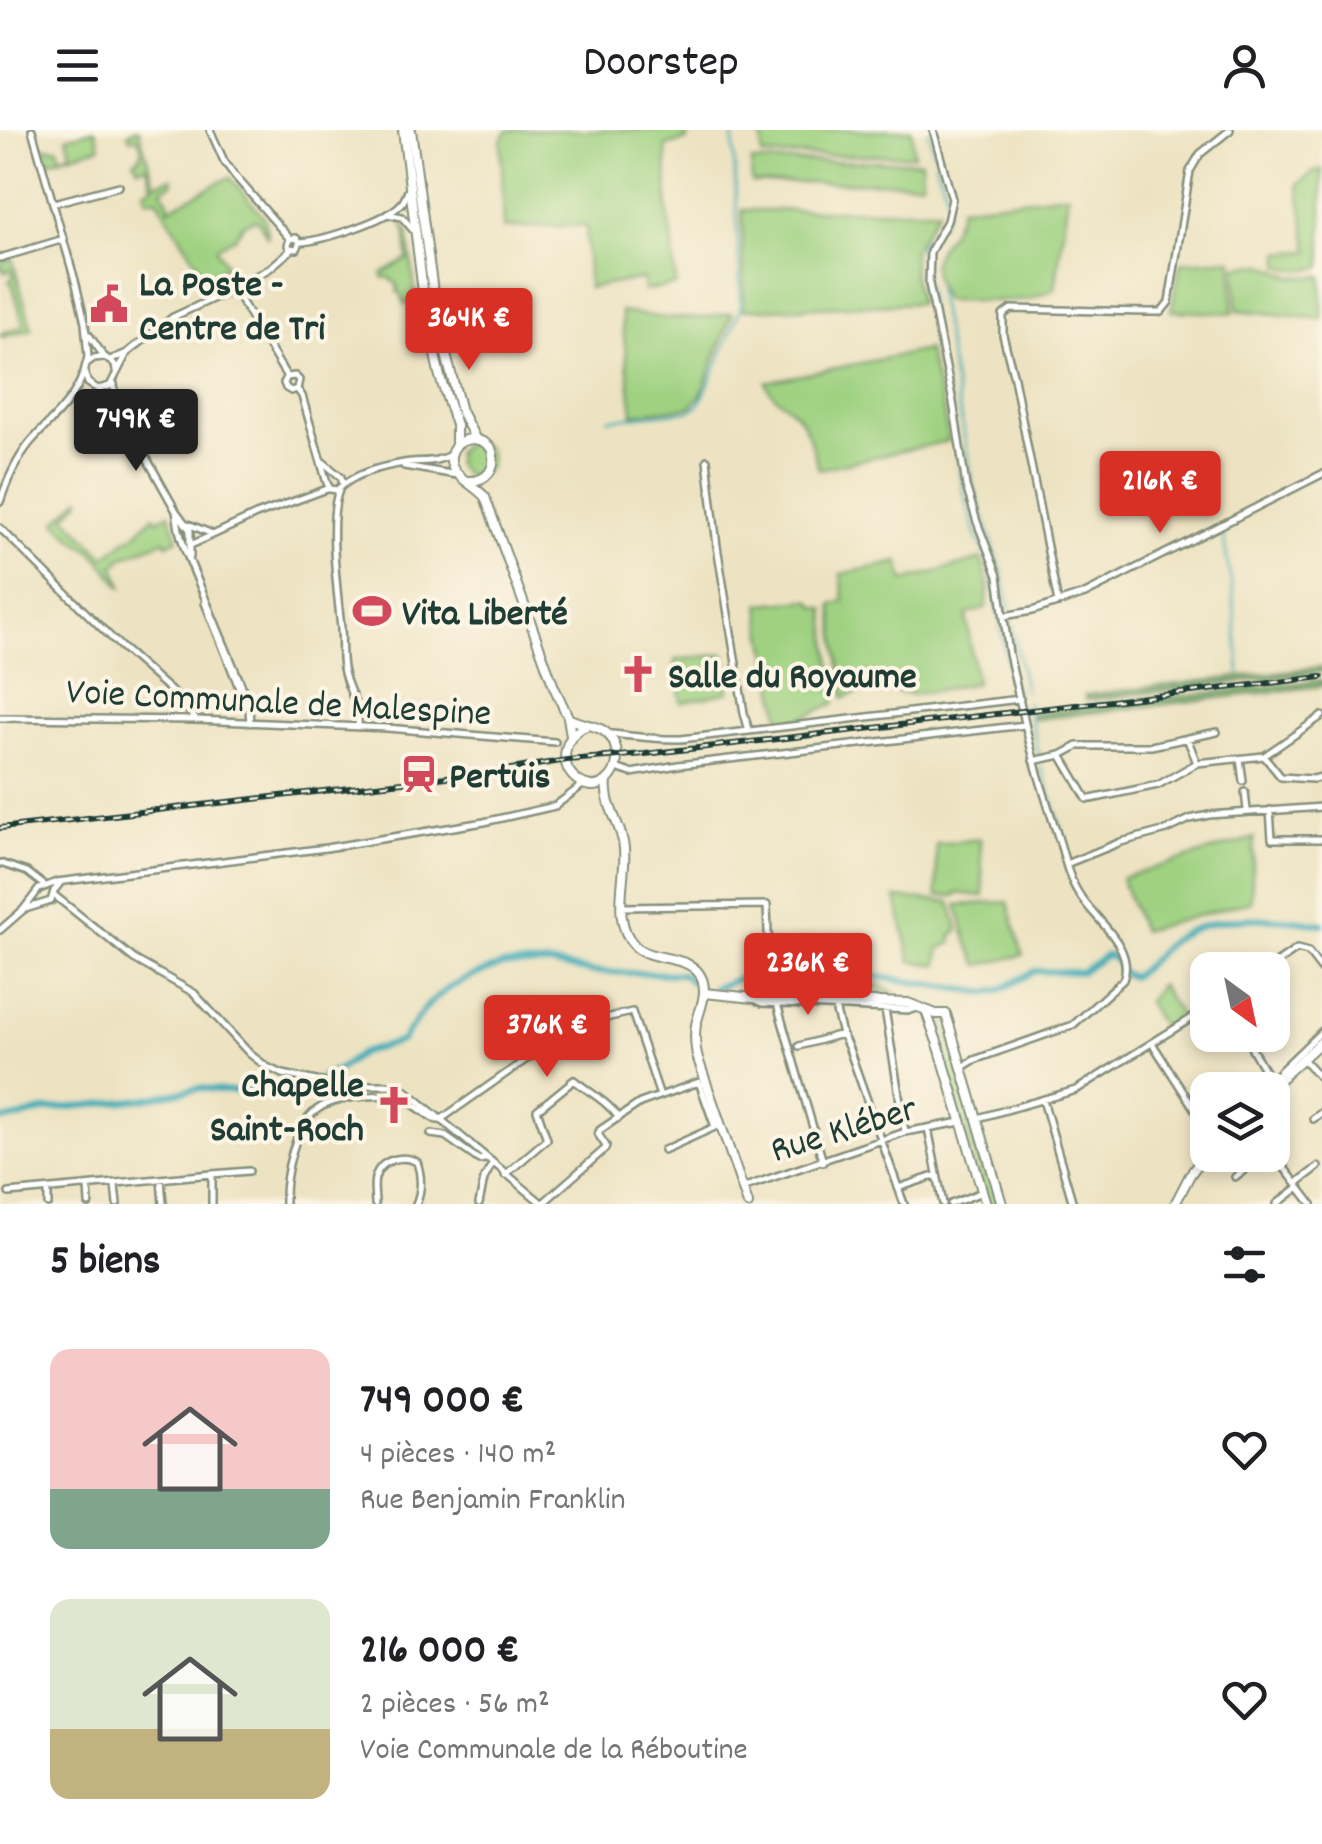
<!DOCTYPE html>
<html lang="fr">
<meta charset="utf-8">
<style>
body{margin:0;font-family:Dekko,sans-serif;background:#f6f6f6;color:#202124;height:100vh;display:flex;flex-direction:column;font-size:38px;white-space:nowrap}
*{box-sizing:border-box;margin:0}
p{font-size:32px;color:#757577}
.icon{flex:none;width:55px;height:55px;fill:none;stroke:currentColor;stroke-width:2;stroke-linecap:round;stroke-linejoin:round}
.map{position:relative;height:1074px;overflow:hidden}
.side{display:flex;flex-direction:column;background:#fff;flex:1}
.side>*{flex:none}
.needle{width:65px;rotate:147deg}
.tools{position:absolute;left:1190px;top:822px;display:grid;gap:20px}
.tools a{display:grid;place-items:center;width:100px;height:100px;border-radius:20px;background:#fff;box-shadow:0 5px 15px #0003;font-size:50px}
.price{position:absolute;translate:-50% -85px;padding:0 22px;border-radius:10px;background:#d93025;color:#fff;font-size:32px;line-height:65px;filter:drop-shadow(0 2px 5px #0008)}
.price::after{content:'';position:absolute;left:50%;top:60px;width:30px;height:22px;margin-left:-15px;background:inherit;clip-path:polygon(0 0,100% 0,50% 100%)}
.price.current{background:#222;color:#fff}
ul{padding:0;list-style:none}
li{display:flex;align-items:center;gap:30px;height:250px;padding:0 50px}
li span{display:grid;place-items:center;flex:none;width:280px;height:200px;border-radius:20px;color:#555}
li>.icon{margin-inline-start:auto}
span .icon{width:120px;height:120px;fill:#fffc;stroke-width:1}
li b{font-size:42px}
h2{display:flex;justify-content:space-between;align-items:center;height:120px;padding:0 50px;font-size:42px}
header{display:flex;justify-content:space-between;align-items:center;height:130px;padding:0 50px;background:#fff;font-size:45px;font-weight:600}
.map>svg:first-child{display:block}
</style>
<header><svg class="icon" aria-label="menu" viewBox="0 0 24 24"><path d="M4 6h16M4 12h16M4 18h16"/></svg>Doorstep<svg class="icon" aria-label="person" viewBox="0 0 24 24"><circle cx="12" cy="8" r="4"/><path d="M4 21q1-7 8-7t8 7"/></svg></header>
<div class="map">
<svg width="1322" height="1074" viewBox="0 0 1322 1074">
<rect width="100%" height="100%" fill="#fcf5e5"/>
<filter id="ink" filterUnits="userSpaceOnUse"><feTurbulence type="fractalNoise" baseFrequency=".01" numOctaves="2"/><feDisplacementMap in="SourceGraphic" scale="20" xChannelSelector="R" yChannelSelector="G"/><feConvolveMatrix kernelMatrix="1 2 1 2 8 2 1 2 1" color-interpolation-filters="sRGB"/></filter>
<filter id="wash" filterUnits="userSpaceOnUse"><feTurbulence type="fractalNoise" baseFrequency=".0048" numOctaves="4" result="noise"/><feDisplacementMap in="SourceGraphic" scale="40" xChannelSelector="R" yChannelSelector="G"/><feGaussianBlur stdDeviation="2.25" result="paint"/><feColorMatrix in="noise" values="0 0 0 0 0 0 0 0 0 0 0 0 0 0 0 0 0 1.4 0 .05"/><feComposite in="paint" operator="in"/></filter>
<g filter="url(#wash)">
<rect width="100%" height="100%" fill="#ede3c2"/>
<path fill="#9fd181" stroke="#5f875a" stroke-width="2.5" d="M 93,0 L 95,0 L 100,17 L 47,32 L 44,17 L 58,18 L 61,27 L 71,23 L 67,7 Z
M 134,0 L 139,0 L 155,54 L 172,48 L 173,53 L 162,59 L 170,76 L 167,79 L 230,47 L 264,87 L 268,108 L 258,90 L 255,89 L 243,95 L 235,107 L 216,118 L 227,136 L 215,141 L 221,151 L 232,146 L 229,141 L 237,147 L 268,136 L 219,164 L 216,163 L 164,81 L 158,69 L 146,69 L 144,60 L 152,57 L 147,36 L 138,38 L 134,31 L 140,27 L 142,19 L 137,7 L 130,9 L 128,4 Z
M 508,0 L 686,0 L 687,10 L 666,16 L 668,86 L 672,105 L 676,155 L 644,161 L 643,149 L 588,158 L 586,95 L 504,98 L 501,10 Z
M 762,0 L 912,0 L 914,25 L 762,26 Z
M 921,31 L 922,52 L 752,53 L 751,32 Z
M 1322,39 L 1322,137 C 1308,139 1293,143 1280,135 L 1280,123 L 1309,121 L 1298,54 L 1314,42 Z
M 1068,64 L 1055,159 L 1030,169 L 1001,171 L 944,170 C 915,118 952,119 960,77 Z
M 742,80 L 938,80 L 913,120 L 913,144 L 919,173 L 744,180 Z
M 399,90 L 408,101 L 415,161 L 412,171 L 405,175 L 400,163 L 397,162 L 398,156 L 389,147 L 384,148 L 382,144 L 408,129 L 405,99 Z
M 12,128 L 32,199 L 2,207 L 0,204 L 24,196 L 12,153 L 9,152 L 13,146 L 12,141 L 9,139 L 5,143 L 4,139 L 0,139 L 3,131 Z
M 1232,129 L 1233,183 L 1171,181 L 1180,135 L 1183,132 Z
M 1264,134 L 1293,147 L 1322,146 L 1322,189 L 1237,180 L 1236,136 Z
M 621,182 L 666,188 L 703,188 L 732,183 L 701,265 L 690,277 L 633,284 Z
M 927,220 L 944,282 L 948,311 L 819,339 C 813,322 810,302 798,286 C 788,273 771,269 766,252 Z
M456 329a17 17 0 1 1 34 0a17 17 0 1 1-34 0Z
M 80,368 L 82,369 L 66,387 L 105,427 L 129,407 L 131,408 L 154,386 L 157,390 L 169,383 L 178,409 L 167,414 L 165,410 L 119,429 L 120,433 L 114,435 L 123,459 L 94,423 L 73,409 L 56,392 Z
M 981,429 C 987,447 991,461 985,478 L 966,485 L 976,553 L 912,565 L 871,557 L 844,568 L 832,475 L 844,471 L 841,444 L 899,432 L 904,451 Z
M 810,470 L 816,477 L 825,479 L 835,573 L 800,589 L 781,590 L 762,494 L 760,474 Z
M 724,524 L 729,562 L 681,572 L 675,530 Z
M 1254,708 L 1251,771 L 1142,801 L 1121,748 Z
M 980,709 L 984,766 L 956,763 L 955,766 L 937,766 L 936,714 Z
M 896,768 L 950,772 L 959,800 L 951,806 L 952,813 L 940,818 L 938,835 L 911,831 Z
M 1008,772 L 1023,825 L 979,835 L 968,814 L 957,775 Z
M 780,842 L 806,843 L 881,855 L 894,863 L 885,863 L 864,855 L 803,854 L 802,850 L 775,847 L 773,844 Z
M 1160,854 L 1182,889 L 1170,897 L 1167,894 L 1162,897 L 1147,872 Z
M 944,886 L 1001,1074 L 988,1074 L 932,890 L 935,887 Z"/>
<path fill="#7fb36f" stroke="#4f7852" stroke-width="2.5" d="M 1322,537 L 1322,542 L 1086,570 L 1085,565 Z
M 1322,550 L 1322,556 L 1034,589 L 1033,583 Z"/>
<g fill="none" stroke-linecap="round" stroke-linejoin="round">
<path stroke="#3bacb7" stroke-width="2.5" d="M 928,0 L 934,23
M 925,149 L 919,115 C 926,106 937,99 943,90 C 954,72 941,49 935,31
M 926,155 L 932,214 L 949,270 L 963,359 L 976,404 L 991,436 L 1006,529 L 1015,565
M 937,160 L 973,355 L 1003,445 L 1009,479
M 608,289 L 690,281 L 698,275 L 704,265 L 741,177 L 733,0
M 1222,398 L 1233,464 L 1240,543
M 1011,490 L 1025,561
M 1027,572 L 1039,626
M 1017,573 L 1021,586
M 1041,637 L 1065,709"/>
<path stroke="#3bacb7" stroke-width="6" d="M 714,858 L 737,849 L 782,839 L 865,845 L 988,863 L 1000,860 L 1035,841 L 1081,842 L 1106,825 L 1114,828 L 1121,842 L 1131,847 C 1147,839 1156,822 1171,811 C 1210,782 1277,787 1322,794
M 0,990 L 18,988 L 46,980 L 143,969 L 200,958 L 226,961 L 260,961 L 293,954 L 314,956 L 324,946 L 341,938 L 361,923 L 401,911 L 428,875 L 447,859 L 470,847 L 503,835 L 550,834 L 592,842 L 682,844 L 699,858"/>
</g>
</g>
<g filter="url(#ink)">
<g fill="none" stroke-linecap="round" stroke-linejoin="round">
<g stroke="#86907b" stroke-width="10">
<path id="street" d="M 32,0 L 76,154 L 85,193 L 88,227 L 84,242 L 88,253 L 98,259 L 110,256 L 127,223
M 210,0 L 224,31 L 235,46 L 290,109 L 288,115 L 289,118 L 297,119 L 300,112
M 933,0 L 952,69 L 947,91 L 930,122 L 929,154 L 953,272 L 966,356 L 977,392 L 998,446 L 1009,524 L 1021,577
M 54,73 L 119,56
M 387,84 L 402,87 L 414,101
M 290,109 L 296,108 L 300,112 C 322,111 384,91 400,75 C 405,71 405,67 408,61
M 0,128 L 64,109
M 234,159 L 287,247 L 284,253 L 286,258 L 291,261 L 297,259
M 89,205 L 103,225
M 110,230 L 127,223 L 173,187 L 234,159 L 270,138 L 291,120
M 87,233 L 94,228 L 105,227 L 115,235 L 116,241
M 287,247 L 295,246 L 299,250 L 297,259 L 302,266 L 327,353 L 330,359 L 337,360 C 355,343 380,337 404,333 C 422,330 435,334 452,324
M 114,254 L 115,267 L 125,289 L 176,381 L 190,400 L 190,427
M 98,259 L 120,283
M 707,330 L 717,416 L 744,583 L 749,601
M 323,332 L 341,347 L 343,354
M 404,336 L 457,345
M 339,360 C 327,390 338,464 341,499 C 342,512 341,525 343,538 C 347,561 360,573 358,597
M 0,372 C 7,351 15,332 29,314 C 47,293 74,272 83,244
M 176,381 L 179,400 L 185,420 L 243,559 L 249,579 L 250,593
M 188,394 L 210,403
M 0,398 L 120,516 L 181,570 L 196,590
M 193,414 L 256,385 L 330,358
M 205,473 L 242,565
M 1058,473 L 1014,248 L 1003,205 L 1003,185 L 1011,179 L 1146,182 L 1161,182 L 1169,172 L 1190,41 L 1200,24 L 1230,0
M 1004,486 L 1032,481 L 1085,464 L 1322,344
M 0,588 L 196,590 L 387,598 L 555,612
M 611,604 C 635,606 657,610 681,609 L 1020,569
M 1187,608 L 1197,633
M 1061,625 L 1087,669 L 1091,669 L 1158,655 L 1197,633 L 1264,626 L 1322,586
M 1264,626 L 1281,647 L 1313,649 L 1322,647
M 1240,629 L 1243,651
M 1033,631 L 1061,625 L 1078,616 L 1151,616 L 1217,602
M 616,638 L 631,643 L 678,635 L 1025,595
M 1245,662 L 1247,680
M 1270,680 L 1272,709 L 1322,709
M 0,733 L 27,742 L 45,756
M 1066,734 L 1121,712 L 1167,700 L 1190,689 L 1209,685 L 1322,677
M 54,765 L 134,829 L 194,863 L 250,924 L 267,937 L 283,944 L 335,955 L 391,955 L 404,959 L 543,1074
M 622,777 L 767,775 L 769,829
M 25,779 L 51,771 L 54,761 L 60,753
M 0,800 L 23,780 L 39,759 L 57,752 L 326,718 L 484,692 L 555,676 L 584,654
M 1266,840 L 1297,819 L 1308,822 L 1322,840
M 756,870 L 762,873 L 910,880 L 918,878
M 777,874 L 823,1032
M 835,878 L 842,904 L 849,919 L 904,1074
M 885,879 L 905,1002
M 1244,905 L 1270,950
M 1152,913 L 1208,1000
M 799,916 L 842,904
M 1302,928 L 1322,950
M 963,937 L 974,930 L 1073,895 L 1123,850 C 1136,817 1094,789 1079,764 C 1069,749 1065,730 1060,713 C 1046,670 1032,628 1023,584
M 1274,954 L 1271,951 L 1277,944 L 1322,901
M 1043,970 L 1073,1074
M 978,988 L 1076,960 L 1208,878
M 1313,989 L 1322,982
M 440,990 L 575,895 L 632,882 L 660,966
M 928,998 L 943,1074
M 431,1004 L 445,1006 L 479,1030 L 485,1029
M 664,1020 L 715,997
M 1272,1022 L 1299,1057 L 1277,1074
M 505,1045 L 547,1009 L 537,980 L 574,950 C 589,962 608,972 619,988
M 1235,1047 L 1265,1025
M 161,1049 L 163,1074
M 1297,1053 L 1318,1037
M 115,1055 L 117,1074
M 88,1057 L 89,1074
M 1299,1057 L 1312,1074
M 742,1058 L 905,1002 L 961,992
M 898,1058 L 937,1045
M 9,1063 L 212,1044
M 48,1074 L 48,1061
M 212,1074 L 212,1044 L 249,1041
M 285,1074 C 284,1047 294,995 318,979 C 335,967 376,963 396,967 C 411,969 424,984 437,990
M 375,1074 C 375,1066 373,1056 375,1048 C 380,1029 403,1024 417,1032 C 422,1047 422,1060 416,1074
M 479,1074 L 484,1049 L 492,1034
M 542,1074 L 605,1019 L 606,1016 L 598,1004 L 600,1000 L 640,973 L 699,952 L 715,997 L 720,995
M 951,1074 L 982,1062"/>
</g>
<g stroke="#86907b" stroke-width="12">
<path id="secondary" d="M 403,0 L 426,186 L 440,247 L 456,295 L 456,316
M 411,0 L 437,191 L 461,281 L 475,308
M 467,351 C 488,352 498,337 491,318 C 471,297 441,317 454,340 C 458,347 477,358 485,367 L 554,557 L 568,587 L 571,606
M 568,588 C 580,595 594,594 604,601 C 614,608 617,617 617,628 C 617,647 599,664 580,652 C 557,638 562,606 586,596
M 607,652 C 604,676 622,694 624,718 C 627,749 610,791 635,816 C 653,833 692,823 702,849 C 708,864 699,881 696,895 C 694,906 695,915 697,926 L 748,1074
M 704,863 L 754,868 L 908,873 L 936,884 L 946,884 L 1002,1074
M 926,881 L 940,920 L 986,1074
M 1268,960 L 1322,911
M 1175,1074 L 1190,1045 L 1208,1020"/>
</g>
<use href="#street" stroke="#fff" stroke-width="5"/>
<use href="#secondary" stroke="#fff" stroke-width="8"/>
<g stroke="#1f3d34" stroke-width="6">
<path id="rail" d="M 0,698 L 499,641 L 567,630 L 645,624 L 1322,547"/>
</g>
<use href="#rail" stroke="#fcf5e5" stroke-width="2.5" stroke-dasharray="8" stroke-linecap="butt"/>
</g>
</g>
<defs>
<g id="civic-bare" transform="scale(3)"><path d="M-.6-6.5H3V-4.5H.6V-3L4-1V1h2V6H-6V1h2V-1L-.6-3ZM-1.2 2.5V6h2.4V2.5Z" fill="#d1495b" stroke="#fcf5e5" stroke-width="2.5" paint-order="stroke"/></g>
<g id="stadium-bare" transform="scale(3)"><path d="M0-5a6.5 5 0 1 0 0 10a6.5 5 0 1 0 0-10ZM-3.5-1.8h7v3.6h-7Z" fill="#d1495b" stroke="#fcf5e5" stroke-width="2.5" paint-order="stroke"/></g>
<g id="church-bare" transform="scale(3)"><path d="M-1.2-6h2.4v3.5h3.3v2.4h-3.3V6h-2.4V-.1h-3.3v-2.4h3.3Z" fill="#d1495b" stroke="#fcf5e5" stroke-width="2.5" paint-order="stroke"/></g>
<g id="station-bare" transform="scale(3)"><path d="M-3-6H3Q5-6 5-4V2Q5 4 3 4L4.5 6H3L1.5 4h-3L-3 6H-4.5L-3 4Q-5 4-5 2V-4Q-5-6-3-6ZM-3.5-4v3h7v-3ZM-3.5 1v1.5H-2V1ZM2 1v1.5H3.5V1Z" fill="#d1495b" stroke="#fcf5e5" stroke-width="2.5" paint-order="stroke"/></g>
</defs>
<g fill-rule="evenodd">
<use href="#civic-bare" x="109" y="174"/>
<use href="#stadium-bare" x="372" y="481"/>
<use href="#church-bare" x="638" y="544"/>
<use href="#station-bare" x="419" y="644"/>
<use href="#church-bare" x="394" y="975"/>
</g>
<g text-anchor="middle" stroke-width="8" stroke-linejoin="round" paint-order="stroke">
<g font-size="38" font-weight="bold" fill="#1f3d34" stroke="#fcf5e5" text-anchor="start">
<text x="139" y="165">La Poste -<tspan x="139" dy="44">Centre de Tri</tspan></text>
<text x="402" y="494">Vita Liberté</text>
<text x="668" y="557">Salle du Royaume</text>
<text x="449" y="657">Pertuis</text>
<text x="364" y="966" text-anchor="end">Chapelle<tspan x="364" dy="44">Saint-Roch</tspan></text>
</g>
<g font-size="38" fill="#1f3d34" stroke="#fcf5e5">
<text transform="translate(279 570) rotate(3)" y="13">Voie Communale de Malespine</text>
<text transform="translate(843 997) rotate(-17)" y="13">Rue Kléber</text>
</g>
</g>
</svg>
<div class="tools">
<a><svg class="needle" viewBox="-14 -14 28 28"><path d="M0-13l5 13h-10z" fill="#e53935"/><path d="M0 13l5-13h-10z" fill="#757577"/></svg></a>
<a><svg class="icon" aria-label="layers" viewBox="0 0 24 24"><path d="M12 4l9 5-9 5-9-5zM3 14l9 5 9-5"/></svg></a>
</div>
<b class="price" style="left:469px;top:243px">364K €</b>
<b class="price current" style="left:136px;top:344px">749K €</b>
<b class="price" style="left:1160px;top:406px">216K €</b>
<b class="price" style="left:808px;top:888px">236K €</b>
<b class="price" style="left:547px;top:950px">376K €</b>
</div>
<section class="side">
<h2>5 biens<svg class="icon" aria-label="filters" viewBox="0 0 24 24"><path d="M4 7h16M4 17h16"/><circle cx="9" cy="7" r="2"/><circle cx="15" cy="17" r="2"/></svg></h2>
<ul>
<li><span style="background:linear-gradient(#f6c9c9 70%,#7fa58c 0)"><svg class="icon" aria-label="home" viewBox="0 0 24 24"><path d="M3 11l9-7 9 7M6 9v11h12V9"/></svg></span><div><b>749 000 €</b><p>4 pièces · 140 m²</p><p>Rue Benjamin Franklin</p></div><svg class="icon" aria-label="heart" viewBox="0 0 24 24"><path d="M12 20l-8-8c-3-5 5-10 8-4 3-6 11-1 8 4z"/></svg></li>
<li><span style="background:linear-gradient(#dfe7d0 65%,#c2b280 0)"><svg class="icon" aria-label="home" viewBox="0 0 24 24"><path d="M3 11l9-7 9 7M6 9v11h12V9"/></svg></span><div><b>216 000 €</b><p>2 pièces · 56 m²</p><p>Voie Communale de la Réboutine</p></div><svg class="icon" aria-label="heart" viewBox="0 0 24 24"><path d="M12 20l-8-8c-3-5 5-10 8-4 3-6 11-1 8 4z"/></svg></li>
</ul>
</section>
